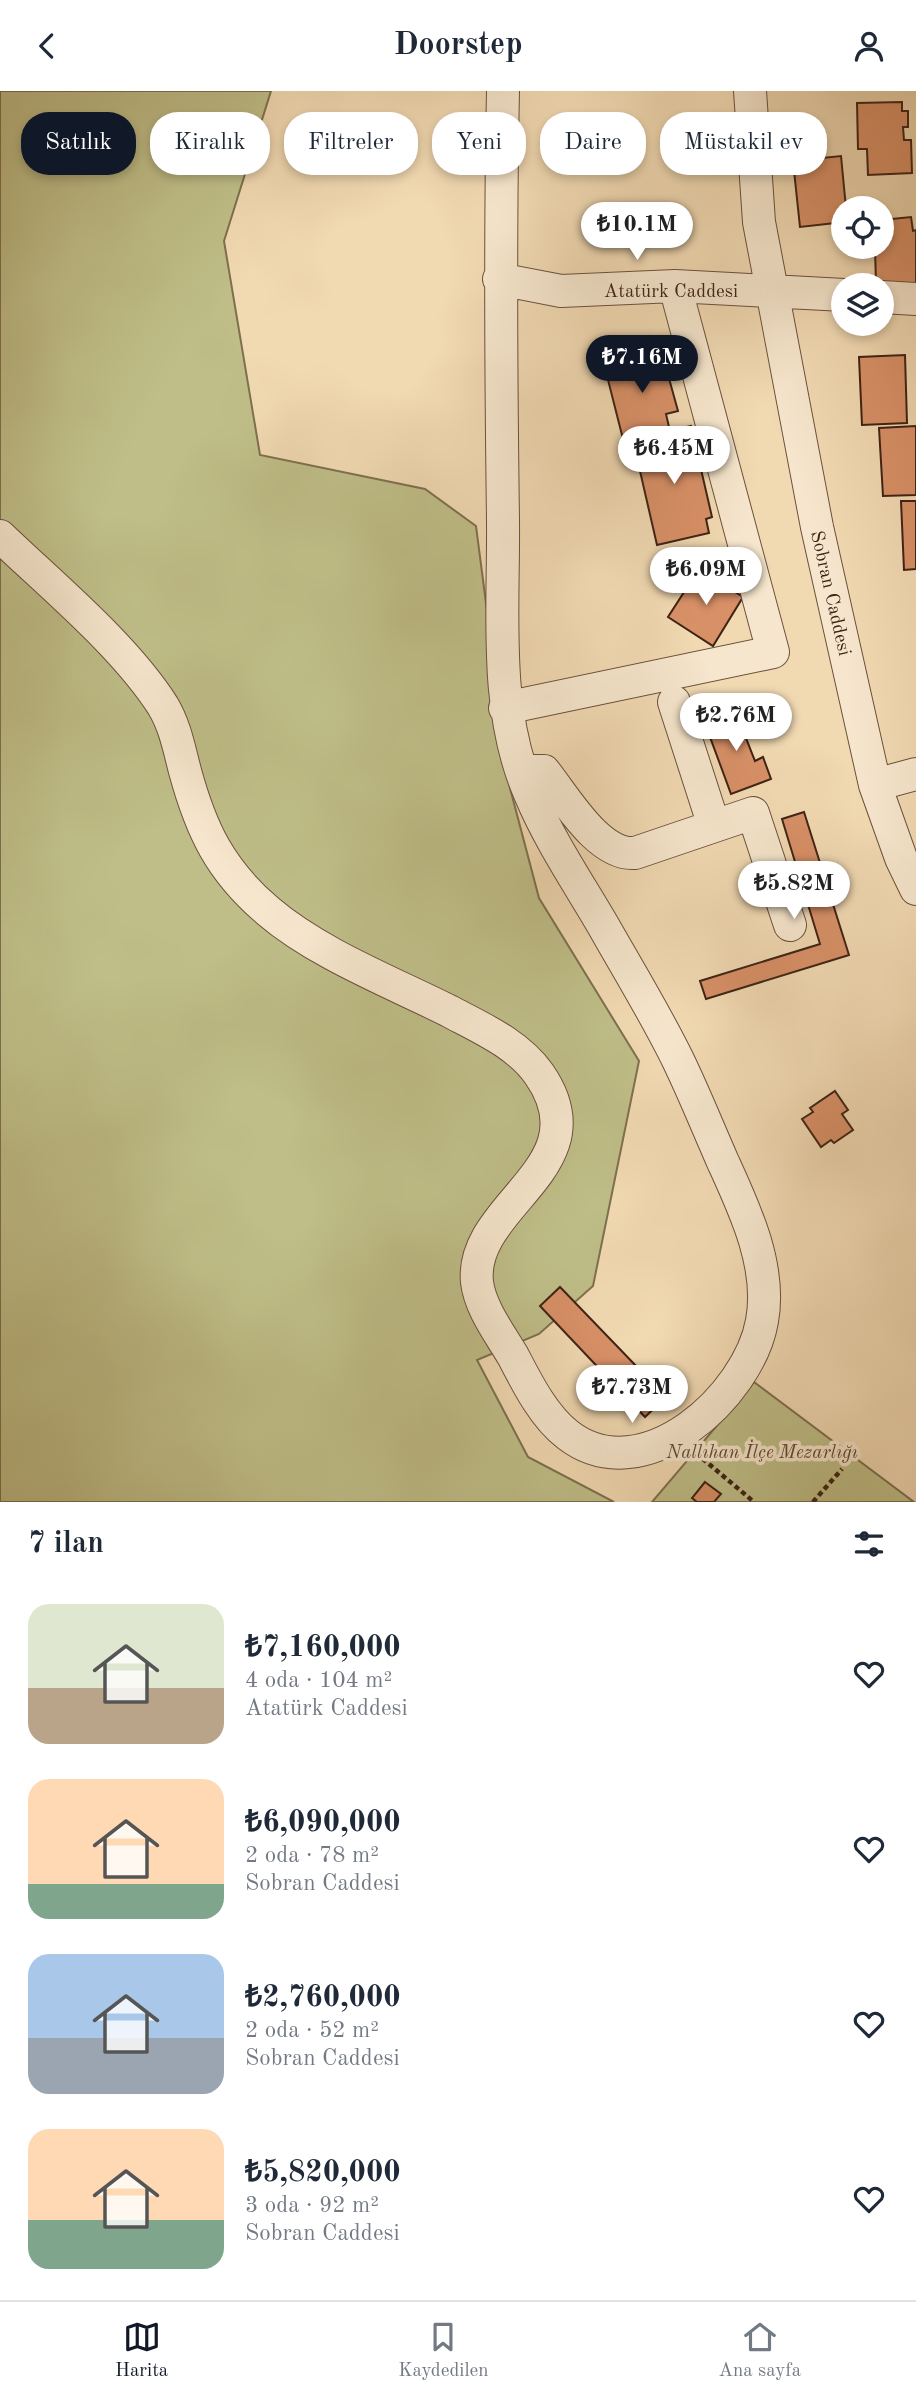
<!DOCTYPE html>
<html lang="tr">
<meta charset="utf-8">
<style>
body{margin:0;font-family:"Old Standard TT",serif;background:#f2f2f3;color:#1f2937;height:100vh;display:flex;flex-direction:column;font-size:26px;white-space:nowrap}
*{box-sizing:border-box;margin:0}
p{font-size:23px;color:#747a83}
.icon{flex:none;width:38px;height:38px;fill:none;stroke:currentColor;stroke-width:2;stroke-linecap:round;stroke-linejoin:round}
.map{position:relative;height:1411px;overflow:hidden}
.drawer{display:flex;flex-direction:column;background:#fff;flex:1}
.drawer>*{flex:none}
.guide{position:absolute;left:21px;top:21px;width:875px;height:63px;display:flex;gap:14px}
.tools{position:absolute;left:831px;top:105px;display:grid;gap:14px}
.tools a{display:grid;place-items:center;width:63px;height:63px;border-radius:50%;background:#fff;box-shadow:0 4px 10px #0003;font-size:35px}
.price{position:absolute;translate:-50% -60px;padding:0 16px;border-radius:24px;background:#fff;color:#222;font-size:23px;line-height:46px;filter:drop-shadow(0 2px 4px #0008)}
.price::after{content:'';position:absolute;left:50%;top:42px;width:21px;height:16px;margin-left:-10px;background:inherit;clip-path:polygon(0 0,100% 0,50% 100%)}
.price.selected{background:#111827;color:#fff}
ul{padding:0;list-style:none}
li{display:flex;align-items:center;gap:21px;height:175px;padding:0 28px}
li span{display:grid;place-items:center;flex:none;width:196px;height:140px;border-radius:21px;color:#555}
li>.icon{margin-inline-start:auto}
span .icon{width:84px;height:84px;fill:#fffc;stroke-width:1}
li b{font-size:30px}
h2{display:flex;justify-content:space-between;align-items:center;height:84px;padding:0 28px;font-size:30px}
.pill{padding:0 24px;border-radius:28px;background:#fff;box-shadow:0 4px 10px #0003;font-size:24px;line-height:63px}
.pill.selected{background:#111827;color:#fff}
header{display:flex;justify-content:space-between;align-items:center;height:91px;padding:0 28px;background:#fff;font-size:32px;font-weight:600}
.menu{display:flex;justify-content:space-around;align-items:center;height:98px;border-top:2px solid #e0e1e3;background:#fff;font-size:19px;color:#747a83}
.menu a{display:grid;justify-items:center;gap:4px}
.menu .selected{color:#111827}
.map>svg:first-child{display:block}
</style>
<header><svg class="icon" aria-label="back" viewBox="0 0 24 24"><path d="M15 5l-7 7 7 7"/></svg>Doorstep<svg class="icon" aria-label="person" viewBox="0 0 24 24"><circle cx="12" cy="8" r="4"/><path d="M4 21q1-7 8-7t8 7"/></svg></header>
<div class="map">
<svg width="916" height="1411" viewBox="0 0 916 1411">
<rect width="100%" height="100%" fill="#f1d9b2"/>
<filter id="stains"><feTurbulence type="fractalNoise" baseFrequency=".00286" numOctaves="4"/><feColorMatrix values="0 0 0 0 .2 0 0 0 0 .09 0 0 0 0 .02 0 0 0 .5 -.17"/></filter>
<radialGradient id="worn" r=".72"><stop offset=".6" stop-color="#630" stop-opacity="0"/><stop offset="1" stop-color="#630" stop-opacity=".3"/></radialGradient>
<path fill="#bfbe88" stroke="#7e704f" stroke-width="2" d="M 0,0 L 271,0 L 224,150 L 260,364 L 425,398 L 476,435 L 510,697 L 539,807 L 639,970 L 593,1195 L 539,1243 L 477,1269 L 528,1366 L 614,1411 L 0,1411 Z
M 754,1291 L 914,1411 L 652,1411 Z"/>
<path fill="#d89067" stroke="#3e2316" stroke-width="2" d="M 902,11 L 902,20 L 908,20 L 908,36 L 903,36 L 904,49 L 911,49 L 912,82 L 868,84 L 867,58 L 858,58 L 857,12 Z
M 841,65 L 846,117 L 844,117 L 844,131 L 800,136 L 793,70 Z
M 911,126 L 913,140 L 916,139 L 916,202 L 876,194 L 875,157 L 871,156 L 882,156 L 882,129 Z
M 662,262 L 678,320 L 666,323 L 669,336 L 623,348 L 605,277 Z
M 905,264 L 907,332 L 862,334 L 859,266 Z
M 691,335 L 712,426 L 706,428 L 709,442 L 657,454 L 637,367 L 649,364 L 647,357 L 642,358 L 639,347 Z
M 916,335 L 916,404 L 883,405 L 879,337 Z
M 901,410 L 916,410 L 916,478 L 904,479 Z
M 699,478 L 743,506 L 713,555 L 668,526 Z
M 733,614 L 755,670 L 763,666 L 771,688 L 731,703 L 710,646 L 718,643 L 710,623 Z
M 804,721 L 849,864 L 706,908 L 700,890 L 820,853 L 782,728 Z
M 835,1000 L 848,1019 L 842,1023 L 853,1039 L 834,1052 L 831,1049 L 821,1056 L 802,1028 L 813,1021 L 810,1017 Z
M 560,1196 L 666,1306 L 645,1326 L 540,1215 Z
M 705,1391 L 721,1403 L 714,1411 L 697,1411 L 692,1407 Z"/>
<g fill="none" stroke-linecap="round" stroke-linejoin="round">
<g stroke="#6b503d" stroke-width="34">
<path id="minor" d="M 750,0 L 759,131 L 817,436 L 875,694 L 901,767 L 916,798
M 499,188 L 561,200 L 675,195 L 844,204
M 882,206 L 916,208
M 0,445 C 52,495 124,554 163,615 C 175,635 179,657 185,680 C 201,739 220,779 268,820 C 317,862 391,891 449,920 C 481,937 518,953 539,983 C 604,1076 469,1113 477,1191 C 480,1217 500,1243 513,1265 C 527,1292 544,1326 568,1344 C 643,1402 749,1305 762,1230 C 772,1176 745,1119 723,1071 C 708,1037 694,1002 678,969 C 656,924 629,880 604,836 C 579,793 549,749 530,703 C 493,619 504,519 503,429 C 501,286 500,143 503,0
M 674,611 L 714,735
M 505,617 L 773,561 L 675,195
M 523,680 L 544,680 C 565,706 598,765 635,762 L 753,722 L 790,834
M 875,694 L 916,683"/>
</g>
<path stroke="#3e2316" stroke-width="4.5" stroke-dasharray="5 3.5" stroke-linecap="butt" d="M 696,1362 L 754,1411
M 813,1411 L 842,1378"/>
<use href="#minor" stroke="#f6e6cd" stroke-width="32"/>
</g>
<g text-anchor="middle" stroke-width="7" stroke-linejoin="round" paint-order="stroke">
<g font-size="19" fill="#3e2316" stroke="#f6e6cd">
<text x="671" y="206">Atatürk Caddesi</text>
<text transform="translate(832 502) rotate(77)" y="7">Sobran Caddesi</text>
</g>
<g font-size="19" font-style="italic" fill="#5e4a32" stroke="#f6e6cd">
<text x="762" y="1367">Nallıhan İlçe Mezarlığı</text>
</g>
</g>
<rect width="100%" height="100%" filter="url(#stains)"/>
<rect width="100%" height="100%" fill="url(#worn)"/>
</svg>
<div class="tools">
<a><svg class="icon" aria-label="locate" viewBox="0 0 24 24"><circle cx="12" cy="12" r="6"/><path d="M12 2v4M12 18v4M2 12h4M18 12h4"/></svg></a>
<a><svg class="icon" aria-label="layers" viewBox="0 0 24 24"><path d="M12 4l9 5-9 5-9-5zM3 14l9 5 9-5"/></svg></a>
</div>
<b class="price" style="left:637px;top:171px">₺10.1M</b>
<b class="price selected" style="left:642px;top:304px">₺7.16M</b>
<b class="price" style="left:674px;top:395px">₺6.45M</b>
<b class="price" style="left:706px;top:516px">₺6.09M</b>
<b class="price" style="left:736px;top:662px">₺2.76M</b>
<b class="price" style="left:794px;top:830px">₺5.82M</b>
<b class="price" style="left:632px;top:1334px">₺7.73M</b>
<div class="guide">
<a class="pill selected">Satılık</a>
<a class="pill">Kiralık</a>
<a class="pill">Filtreler</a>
<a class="pill">Yeni</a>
<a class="pill">Daire</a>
<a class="pill">Müstakil ev</a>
</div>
</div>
<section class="drawer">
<h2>7 ilan<svg class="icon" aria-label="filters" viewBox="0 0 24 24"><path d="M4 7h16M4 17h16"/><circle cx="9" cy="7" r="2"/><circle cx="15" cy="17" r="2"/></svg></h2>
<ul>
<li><span style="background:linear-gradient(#dfe7d0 60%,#b9a48a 0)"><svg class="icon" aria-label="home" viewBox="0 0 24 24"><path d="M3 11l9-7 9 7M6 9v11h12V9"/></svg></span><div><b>₺7,160,000</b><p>4 oda · 104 m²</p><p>Atatürk Caddesi</p></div><svg class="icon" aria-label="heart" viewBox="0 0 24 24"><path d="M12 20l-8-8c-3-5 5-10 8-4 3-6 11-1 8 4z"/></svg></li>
<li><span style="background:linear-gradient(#ffd9b3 75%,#7fa58c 0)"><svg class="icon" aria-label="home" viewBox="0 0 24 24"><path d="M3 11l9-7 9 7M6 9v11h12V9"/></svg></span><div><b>₺6,090,000</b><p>2 oda · 78 m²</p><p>Sobran Caddesi</p></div><svg class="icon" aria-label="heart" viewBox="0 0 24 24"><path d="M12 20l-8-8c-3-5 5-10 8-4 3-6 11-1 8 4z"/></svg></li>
<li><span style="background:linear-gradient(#a9c7e8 60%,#9aa5b1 0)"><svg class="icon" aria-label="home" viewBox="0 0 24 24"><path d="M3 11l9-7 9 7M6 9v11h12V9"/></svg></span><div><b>₺2,760,000</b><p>2 oda · 52 m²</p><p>Sobran Caddesi</p></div><svg class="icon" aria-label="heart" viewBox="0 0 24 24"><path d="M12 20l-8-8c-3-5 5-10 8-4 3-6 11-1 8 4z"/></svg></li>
<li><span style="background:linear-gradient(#ffd9b3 65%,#7fa58c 0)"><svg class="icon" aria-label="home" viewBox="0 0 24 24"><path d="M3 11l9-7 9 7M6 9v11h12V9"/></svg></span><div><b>₺5,820,000</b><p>3 oda · 92 m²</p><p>Sobran Caddesi</p></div><svg class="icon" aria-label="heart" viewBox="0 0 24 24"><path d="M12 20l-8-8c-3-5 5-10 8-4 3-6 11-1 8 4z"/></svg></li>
</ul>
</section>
<nav class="menu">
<a class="selected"><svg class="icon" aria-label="map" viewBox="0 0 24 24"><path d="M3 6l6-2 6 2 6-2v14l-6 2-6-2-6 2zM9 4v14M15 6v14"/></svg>Harita</a>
<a><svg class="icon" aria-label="saved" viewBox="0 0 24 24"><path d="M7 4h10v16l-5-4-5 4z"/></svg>Kaydedilen</a>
<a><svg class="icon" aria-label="home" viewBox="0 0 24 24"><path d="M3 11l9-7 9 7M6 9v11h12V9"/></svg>Ana sayfa</a>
</nav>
